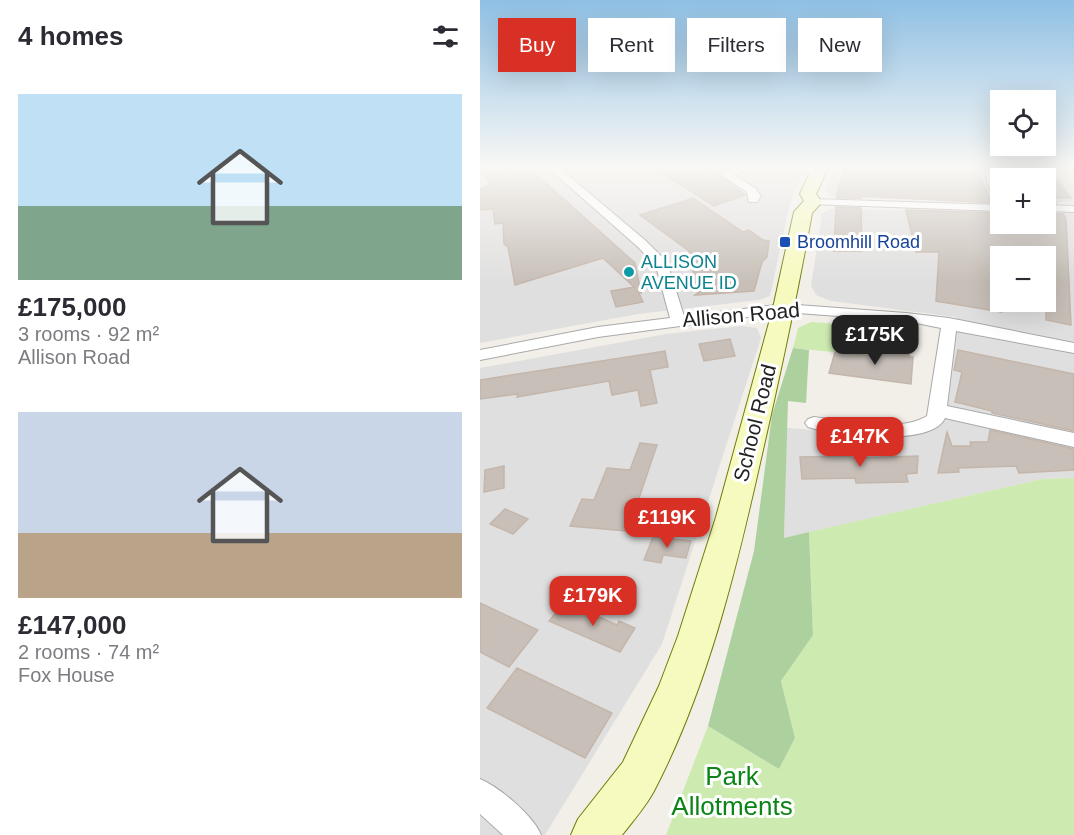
<!DOCTYPE html>
<meta charset="utf-8">
<style>
body{margin:0;font-family:Helvetica,sans-serif;background:#f2f2f3;color:#2b2b33;height:100vh;display:flex;flex-direction:column;font-size:22px;white-space:nowrap}
*{box-sizing:border-box;margin:0}
p{font-size:20px;color:#7c7c81}
.icon{flex:none;width:33px;height:33px;fill:none;stroke:currentColor;stroke-width:2;stroke-linecap:round;stroke-linejoin:round}
.map{position:relative;flex:1;overflow:hidden}
.details{display:flex;flex-direction:column;background:#fff;width:480px}
.details>*{flex:none}
.hud{position:absolute;left:18px;top:18px;width:486px;height:54px;display:flex;gap:12px}
.tools{position:absolute;left:510px;top:90px;display:grid;gap:12px}
.tools a{display:grid;place-items:center;width:66px;height:66px;border-radius:0px;background:#fff;box-shadow:0 6px 24px #0002;font-size:30px}
.price{position:absolute;translate:-50% -51px;padding:0 14px;border-radius:12px;background:#d93025;color:#fff;font-size:20px;line-height:39px;filter:drop-shadow(0 2px 3px #0008)}
.price::after{content:'';position:absolute;left:50%;top:36px;width:18px;height:14px;margin-left:-9px;background:inherit;clip-path:polygon(0 0,100% 0,50% 100%)}
.price.active{background:#222;color:#fff}
ul{padding:0;list-style:none}
li{display:grid;align-content:center;gap:12px;height:318px;padding:0 18px}
li span{display:grid;place-items:center;height:186px;border-radius:0px;color:#555}
li>.icon{margin-inline-start:auto}
span .icon{width:108px;height:108px;fill:#fffc;stroke-width:1}
li b{font-size:26px}
h2{display:flex;justify-content:space-between;align-items:center;height:72px;padding:0 18px;font-size:26px}
.chip{padding:0 21px;border-radius:0px;background:#fff;box-shadow:0 6px 24px #0002;font-size:21px;line-height:54px}
.chip.active{background:#d93025;color:#fff}
main{display:flex;flex:1;min-height:0}
.map>svg:first-child{display:block}
</style>
<main>
<section class="details">
<h2>4 homes<svg class="icon" aria-label="filters" viewBox="0 0 24 24"><path d="M4 7h16M4 17h16"/><circle cx="9" cy="7" r="2"/><circle cx="15" cy="17" r="2"/></svg></h2>
<ul>
<li><span style="background:linear-gradient(#bfe0f5 60%,#7fa58c 0)"><svg class="icon" aria-label="home" viewBox="0 0 24 24"><path d="M3 11l9-7 9 7M6 9v11h12V9"/></svg></span><div><b>£175,000</b><p>3 rooms · 92 m²</p><p>Allison Road</p></div></li>
<li><span style="background:linear-gradient(#c9d6e8 65%,#b9a48a 0)"><svg class="icon" aria-label="home" viewBox="0 0 24 24"><path d="M3 11l9-7 9 7M6 9v11h12V9"/></svg></span><div><b>£147,000</b><p>2 rooms · 74 m²</p><p>Fox House</p></div></li>
</ul>
</section>
<div class="map">
<svg width="594" height="835" viewBox="0 0 594 835">
<rect width="100%" height="100%" fill="#f2efe9"/>
<path fill="#e0dfdf" fill-rule="evenodd" d="M 0,166 L 328,166 L 314,191 L 308,212 L 290,296 L 279,300 L 158,314 L 0,343 Z
M 357,166 L 594,166 L 594,202 L 566,202 L 566,178 L 520,178 L 520,201 L 355,198 L 345,191 Z
M 350,209 L 520,212 L 520,224 L 566,224 L 566,213 L 594,213 L 594,478 L 562,479 L 304,538 L 307,428 L 418,436 L 459,426 L 476,317 L 351,301 L 336,295 L 331,286 L 342,214 ZM 520,256 L 566,256 L 566,302 L 520,302 Z
M 262,326 L 277,328 L 281,338 L 182,644 L 65,835 L 0,835 L 0,368 L 186,334 Z"/>
<path fill="#cdebb0" d="M 331,322 L 378,325 L 393,353 L 392,356 L 313,348 L 318,328 Z
M 594,478 L 594,835 L 186,835 L 228,726 L 299,769 L 315,738 L 301,681 L 333,634 L 329,532 L 562,479 Z"/>
<path fill="#add19e" d="M 313,348 L 329,350 L 326,403 L 308,401 L 304,538 L 329,532 L 333,635 L 301,681 L 315,738 L 299,769 L 228,726 L 274,551 L 292,415 Z"/>
<path fill="#c7bfb8" stroke="#c4b6ab" stroke-width="1.5" d="M 42,166 L 47,166 L 155,263 L 161,293 L 158,291 L 163,302 L 136,307 L 131,291 L 154,287 L 123,258 L 35,285 L 28,247 L 24,244 L 23,223 L 15,224 L 13,209 L 0,210 L 0,189 L 10,186 L 8,184 L 12,183 L 4,175 Z
M 171,166 L 222,166 L 241,176 L 265,195 L 234,206 Z
M 367,166 L 494,166 L 513,203 L 381,196 L 381,198 L 357,198 L 358,187 Z
M 566,166 L 567,166 L 591,198 L 572,198 L 576,203 L 566,203 Z
M 213,198 L 263,232 L 269,230 L 283,240 L 289,241 L 287,257 L 282,262 L 274,291 L 215,295 L 224,288 L 216,285 L 209,251 L 160,215 Z
M 356,207 L 381,208 L 382,251 L 354,251 Z
M 426,210 L 518,213 L 520,224 L 566,224 L 566,213 L 583,214 L 586,219 L 591,325 L 566,320 L 566,256 L 520,256 L 522,312 L 456,301 L 459,252 L 436,252 Z
M 250,339 L 255,356 L 224,361 L 219,344 Z
M 403,349 L 429,352 L 429,357 L 433,357 L 431,384 L 349,373 L 355,352 L 392,356 L 393,353 L 402,354 Z
M 478,350 L 594,374 L 594,431 L 512,413 L 512,411 L 475,402 L 482,372 L 474,370 Z
M 185,351 L 188,367 L 170,370 L 177,403 L 161,406 L 158,390 L 132,395 L 129,381 L 37,397 L 38,394 L 0,399 L 0,380 Z
M 510,430 L 594,449 L 594,470 L 539,473 L 536,466 L 478,468 L 479,472 L 458,473 L 467,432 L 472,446 L 491,446 L 490,442 L 508,442 Z
M 160,443 L 177,445 L 157,504 L 167,505 L 158,532 L 90,526 L 102,499 L 114,500 L 127,468 L 150,470 Z
M 371,456 L 372,458 L 438,456 L 437,473 L 426,474 L 428,482 L 376,483 L 375,478 L 322,479 L 320,457 Z
M 24,466 L 24,488 L 4,492 L 5,470 Z
M 25,509 L 48,519 L 33,534 L 10,524 Z
M 173,537 L 211,541 L 206,558 L 183,555 L 181,563 L 164,560 Z
M 85,602 L 137,625 L 139,621 L 155,628 L 140,652 L 69,621 Z
M 0,603 L 58,630 L 29,667 L 0,652 Z
M 37,668 L 132,713 L 105,758 L 7,708 Z"/>
<g fill="none" stroke-linecap="round" stroke-linejoin="round">
<g stroke="#a9a9a9" stroke-width="2">
<path id="street" d="M 0,166 L 13,166 L 0,171 Z
M 66,166 L 77,166 L 166,241 L 187,262 L 204,316 L 304,304 L 426,313 L 469,318 L 594,343 L 594,353 L 476,331 L 467,406 L 594,433 L 594,447 L 465,418 C 451,448 354,435 328,427 L 325,423 L 328,419 L 334,417 C 366,421 419,433 447,416 L 461,328 L 426,321 L 304,312 L 118,337 L 0,360 L 0,350 L 118,327 L 190,318 L 176,266 L 158,247 Z
M 258,166 L 273,166 L 254,175 L 275,188 L 281,196 L 277,202 L 269,202 L 267,192 L 243,176 L 247,170 Z
M 300,166 L 327,166 L 344,171 C 336,177 308,172 300,166 Z
M 506,166 L 516,166 C 515,178 520,187 520,199 C 510,196 504,177 506,166 Z
M 333,199 L 520,205 L 520,211 L 329,204 L 329,200 Z
M 566,205 L 594,206 L 594,212 L 566,211 Z
M 0,779 C 19,787 54,816 61,835 L 23,835 L 0,814 Z"/>
</g>
<g stroke="#707d05" stroke-width="2">
<path id="secondary" d="M 333,166 L 349,166 L 336,194 L 342,202 L 332,213 C 317,297 299,380 280,463 C 255,574 227,689 174,791 C 166,806 153,821 142,835 L 91,835 L 98,819 L 143,762 L 179,686 L 198,636 L 236,517 L 293,308 L 314,212 L 324,201 L 320,194 Z"/>
</g>
<use href="#street" fill="#fff" fill-rule="evenodd"/>
<use href="#secondary" fill="#f7fabf" fill-rule="evenodd"/>
</g>
<linearGradient id="sky" x2="0" y2="1"><stop stop-color="#8fc0e4"/><stop offset="0.59" stop-color="#f9f8f5"/><stop offset="1" stop-color="#f9f8f5" stop-opacity="0"/></linearGradient>
<rect width="594" height="283" fill="url(#sky)"/>
<rect fill="#1a4fb4" stroke="#fff" stroke-width="2" x="299" y="236" width="12" height="12" rx="3"/>
<circle fill="#0f9aa8" stroke="#fff" stroke-width="2" cx="149" cy="272" r="6"/>
<g text-anchor="middle" stroke-width="6" stroke-linejoin="round" paint-order="stroke">
<g font-size="18" fill="#164399" stroke="#fff" text-anchor="start">
<text x="317" y="248">Broomhill Road</text>
</g>
<g font-size="18" fill="#0d838f" stroke="#fff" text-anchor="start">
<text x="161" y="268">ALLISON<tspan x="161" dy="21">AVENUE ID</tspan></text>
</g>
<g font-size="21" fill="#222" stroke="#fff">
<text transform="translate(261 315) rotate(-5)" y="7">Allison Road</text>
<text transform="translate(275 423) rotate(-76)" y="7">School Road</text>
</g>
<g font-size="26" fill="#0c8416" stroke="#fff">
<text x="252" y="785">Park<tspan x="252" dy="30">Allotments</tspan></text>
</g>
</g>
</svg>
<div class="tools">
<a><svg class="icon" aria-label="locate" viewBox="0 0 24 24"><circle cx="12" cy="12" r="6"/><path d="M12 2v4M12 18v4M2 12h4M18 12h4"/></svg></a>
<a>+</a>
<a>−</a>
</div>
<b class="price active" style="left:395px;top:366px">£175K</b>
<b class="price" style="left:380px;top:468px">£147K</b>
<b class="price" style="left:187px;top:549px">£119K</b>
<b class="price" style="left:113px;top:627px">£179K</b>
<div class="hud">
<a class="chip active">Buy</a>
<a class="chip">Rent</a>
<a class="chip">Filters</a>
<a class="chip">New</a>
</div>
</div>
</main>
